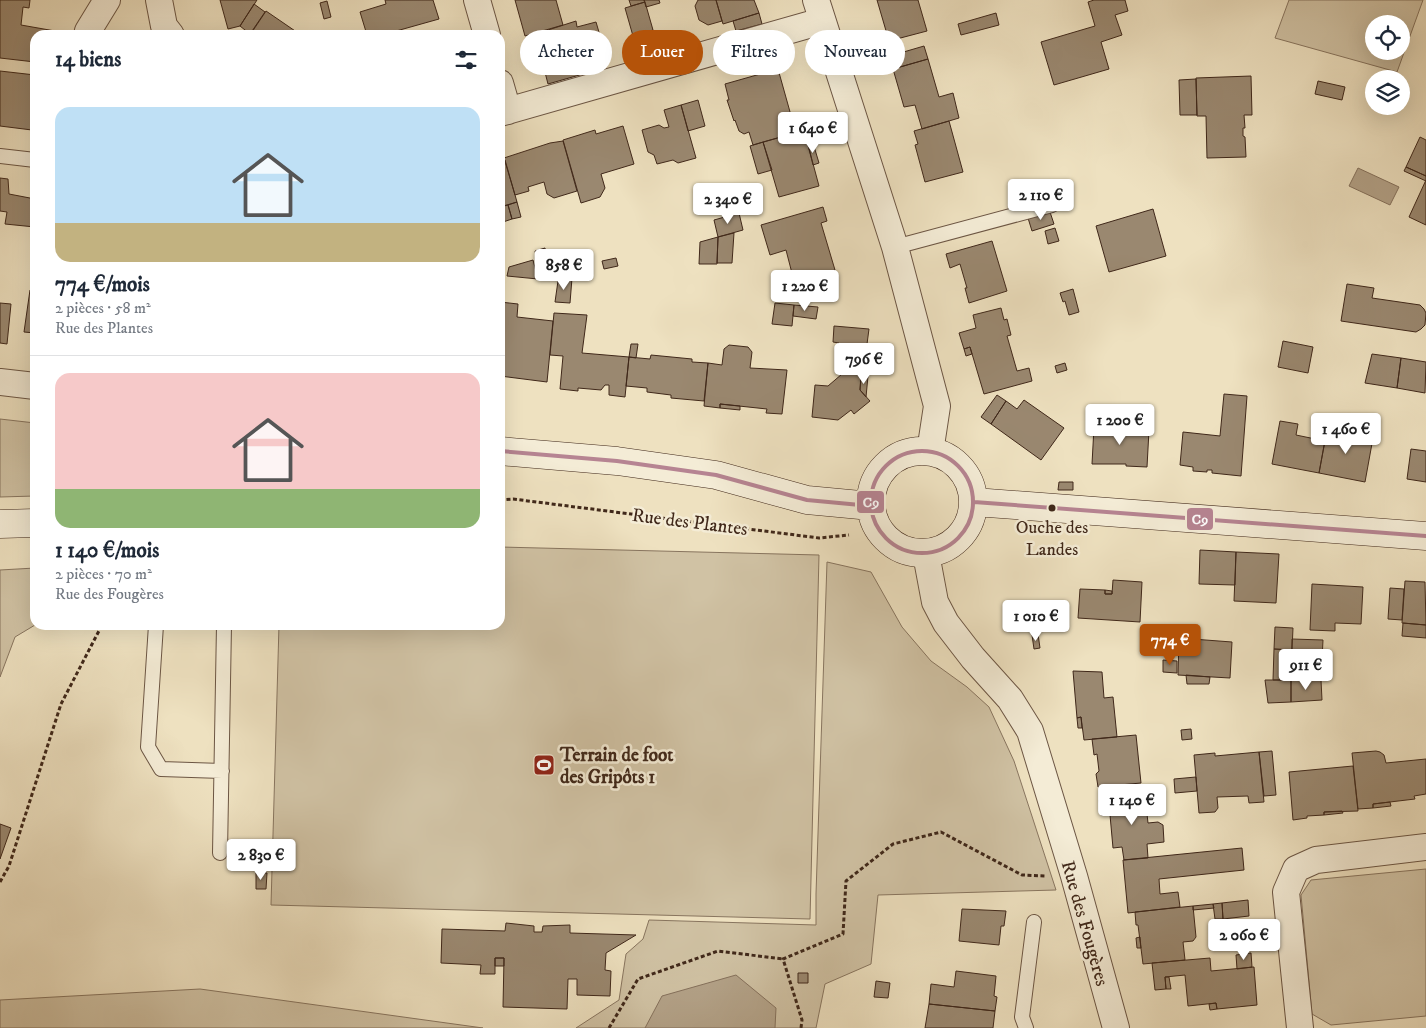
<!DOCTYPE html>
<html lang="fr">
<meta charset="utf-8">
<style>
body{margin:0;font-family:"IM FELL DW Pica",serif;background:#f2f2f3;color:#1f2937;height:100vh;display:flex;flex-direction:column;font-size:19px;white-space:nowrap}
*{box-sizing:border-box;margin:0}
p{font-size:16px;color:#747a83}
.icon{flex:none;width:28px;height:28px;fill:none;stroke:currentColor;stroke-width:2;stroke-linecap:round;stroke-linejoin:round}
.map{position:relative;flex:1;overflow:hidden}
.sheet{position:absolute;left:30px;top:30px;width:475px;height:600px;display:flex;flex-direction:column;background:#fff;border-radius:15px;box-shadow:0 5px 20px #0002}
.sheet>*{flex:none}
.banner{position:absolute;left:520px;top:30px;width:475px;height:45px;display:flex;gap:10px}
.tools{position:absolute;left:1365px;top:15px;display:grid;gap:10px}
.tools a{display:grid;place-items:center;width:45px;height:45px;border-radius:50%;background:#fff;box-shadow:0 5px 20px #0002;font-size:25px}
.price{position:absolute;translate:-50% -42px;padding:0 11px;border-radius:5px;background:#fff;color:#222;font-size:16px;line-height:32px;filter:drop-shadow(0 1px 2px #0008)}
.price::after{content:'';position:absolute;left:50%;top:30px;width:15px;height:11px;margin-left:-8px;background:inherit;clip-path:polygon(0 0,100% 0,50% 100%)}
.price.active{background:#b45309;color:#fff}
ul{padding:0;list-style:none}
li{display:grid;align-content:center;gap:10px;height:265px;padding:0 25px}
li+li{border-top:1px solid #e0e1e3}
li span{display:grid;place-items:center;height:155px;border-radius:15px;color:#555}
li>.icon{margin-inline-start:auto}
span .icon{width:90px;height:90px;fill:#fffc;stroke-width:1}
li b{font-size:21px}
h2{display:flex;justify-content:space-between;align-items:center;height:60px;padding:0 25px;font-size:21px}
.chip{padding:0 18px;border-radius:22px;background:#fff;box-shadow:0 5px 20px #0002;font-size:18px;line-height:45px}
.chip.active{background:#b45309;color:#fff}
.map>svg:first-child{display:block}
</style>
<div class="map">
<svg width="1426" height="1028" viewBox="0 0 1426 1028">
<rect width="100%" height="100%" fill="#eee1c0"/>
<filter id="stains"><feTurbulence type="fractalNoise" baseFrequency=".004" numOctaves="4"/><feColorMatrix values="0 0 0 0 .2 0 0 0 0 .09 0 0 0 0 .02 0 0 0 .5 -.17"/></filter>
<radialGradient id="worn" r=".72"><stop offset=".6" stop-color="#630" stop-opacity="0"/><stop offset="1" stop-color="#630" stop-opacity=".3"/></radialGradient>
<path fill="#d0c2a4" stroke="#88755f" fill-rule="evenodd" d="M 1289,0 L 1423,0 L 1397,72 L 1275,38 ZM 1374,24 L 1401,24 L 1401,51 L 1374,51 Z
M 0,419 L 35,423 L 35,496 L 0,497 Z
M 500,547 L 819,555 L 810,919 L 271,905 L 279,625 L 500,625 Z
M 827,562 L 871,572 L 902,627 L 931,661 L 967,687 L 989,707 L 1014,761 L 1056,890 L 878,895 L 871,964 L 825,984 L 816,1028 L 576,1028 L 619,1000 L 626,954 L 643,939 L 649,920 L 816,925 L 816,894 Z
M 35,568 L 35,625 L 15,637 L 0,677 L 0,570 Z
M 1426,869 L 1426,1016 L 1331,1025 L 1312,1014 L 1301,895 L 1311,880 Z
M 200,989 L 483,1028 L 0,1028 L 0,1000 Z"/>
<path fill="#b3a288" stroke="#85715c" d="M 1358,168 L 1399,187 L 1390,205 L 1349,186 Z
M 736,975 L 776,1008 L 775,1028 L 645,1028 L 662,996 Z"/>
<path fill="#9a8870" stroke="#40281a" d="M 0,0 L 30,0 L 29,8 L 23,7 L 21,25 L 55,31 L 54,35 L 35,35 L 35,62 L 0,58 Z
M 220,0 L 257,0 L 240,26 L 228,29 Z
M 385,0 L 433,0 L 439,19 L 382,35 L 367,35 L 360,12 L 386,4 Z
M 515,0 L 556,0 L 563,25 L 525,36 Z
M 629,0 L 644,0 L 645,2 L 631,6 Z
M 644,0 L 659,0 L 660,3 L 646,7 Z
M 698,0 L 716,0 L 722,21 L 708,25 L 699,20 L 695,6 Z
M 716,0 L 754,0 L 759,13 L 723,24 Z
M 877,0 L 918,0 L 927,31 L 889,41 Z
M 1094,0 L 1125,0 L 1128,11 L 1115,15 L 1122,35 L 1101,42 L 1109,69 L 1054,85 L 1041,42 L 1095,26 L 1088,2 Z
M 327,1 L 331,17 L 324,19 L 320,3 Z
M 645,2 L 653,30 L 633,36 L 625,8 Z
M 254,4 L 265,12 L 250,34 L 240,26 Z
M 266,11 L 301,35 L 250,35 Z
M 759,13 L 762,24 L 736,31 L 733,21 Z
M 996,13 L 999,25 L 961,35 L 958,24 Z
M 576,21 L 577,27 L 596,22 L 601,39 L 582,45 L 590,72 L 548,84 L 538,45 L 548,43 L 545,31 Z
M 924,46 L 928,59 L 893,69 L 890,56 Z
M 928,59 L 939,97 L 953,93 L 959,118 L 922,129 L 915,105 L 904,107 L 893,69 Z
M 778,69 L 792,119 L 794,119 L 799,132 L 753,145 L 749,132 L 744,134 L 739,131 L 735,120 L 734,121 L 727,100 L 729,100 L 725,84 Z
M 0,71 L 35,75 L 35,102 L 32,130 L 0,126 Z
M 1251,76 L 1252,115 L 1244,115 L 1245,128 L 1243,128 L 1243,136 L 1245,137 L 1246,157 L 1207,158 L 1206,116 L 1197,116 L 1196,78 Z
M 1196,79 L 1197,115 L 1180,115 L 1179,80 Z
M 1318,81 L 1345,87 L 1342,100 L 1315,94 Z
M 698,100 L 705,126 L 688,131 L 681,105 Z
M 681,105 L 696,158 L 678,163 L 673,160 L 657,164 L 654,155 L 648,152 L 642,130 L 659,125 L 664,128 L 669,127 L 664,110 Z
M 949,121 L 963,172 L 925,182 L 915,145 L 918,144 L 914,131 Z
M 623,126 L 634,164 L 601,174 L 605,188 L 600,197 L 581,203 L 563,140 L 595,130 L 596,134 Z
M 809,129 L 813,143 L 808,145 L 819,186 L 779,197 L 763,142 Z
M 1420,137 L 1426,140 L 1426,176 L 1406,167 Z
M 563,141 L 577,191 L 554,198 L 547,194 L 544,182 L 528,187 L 529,191 L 515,195 L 504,158 L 550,143 Z
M 763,142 L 772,170 L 758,174 L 750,146 Z
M 813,143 L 819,163 L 813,165 L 808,145 Z
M 505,160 L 517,202 L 500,207 L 500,161 Z
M 1406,167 L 1426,176 L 1426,181 L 1404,171 Z
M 0,178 L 8,179 L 9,194 L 35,199 L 35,227 L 5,224 L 7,212 L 0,211 Z
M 1426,180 L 1426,225 L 1409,217 Z
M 517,202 L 521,217 L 512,219 L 508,205 Z
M 508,205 L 512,219 L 500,223 L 500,207 Z
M 823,207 L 827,221 L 821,223 L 835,270 L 794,281 L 786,250 L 770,255 L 761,225 Z
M 1153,209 L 1166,256 L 1109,272 L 1096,226 Z
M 1050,212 L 1054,224 L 1032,231 L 1028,218 Z
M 739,213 L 743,230 L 718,237 L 714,220 Z
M 1055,228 L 1059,241 L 1048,244 L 1045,231 Z
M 734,233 L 732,263 L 717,263 L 718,237 Z
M 718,237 L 717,264 L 699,264 L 700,242 Z
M 992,241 L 1007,291 L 969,303 L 965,288 L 967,288 L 960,264 L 950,268 L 946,254 Z
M 545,248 L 547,261 L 538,264 L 535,251 Z
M 616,258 L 618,266 L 604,269 L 602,261 Z
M 533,260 L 538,279 L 507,276 L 509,267 Z
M 572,278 L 570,303 L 555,302 L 558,281 L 563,281 Z
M 1347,284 L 1374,288 L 1372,298 L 1420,305 L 1424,309 L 1426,313 L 1425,325 L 1421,329 L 1416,332 L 1341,321 Z
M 1073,289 L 1079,312 L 1069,315 L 1065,301 L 1063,302 L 1060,293 Z
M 30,290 L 35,291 L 35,333 L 24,332 Z
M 500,302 L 518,304 L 517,317 L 553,321 L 547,382 L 500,376 Z
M 0,303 L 11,304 L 7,344 L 0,343 Z
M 775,303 L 794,305 L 792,326 L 772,324 Z
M 794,305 L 818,307 L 816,319 L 793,316 Z
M 1001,308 L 1004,320 L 1007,319 L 1011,335 L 1007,336 L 1017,371 L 1029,368 L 1032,381 L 984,394 L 970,347 L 964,349 L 959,333 L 976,328 L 973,315 Z
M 554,313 L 587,315 L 582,353 L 629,357 L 625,397 L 609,395 L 609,385 L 605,385 L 601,390 L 578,388 L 578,391 L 560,389 L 563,356 L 550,355 Z
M 834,326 L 869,329 L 865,359 L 870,359 L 868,376 L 861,376 L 860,390 L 870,401 L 854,414 L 851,410 L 838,420 L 812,417 L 815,385 L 828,386 L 842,374 L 843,358 L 837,358 L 839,343 L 833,342 Z
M 1283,341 L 1313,347 L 1308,373 L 1278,367 Z
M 631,344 L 638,344 L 636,358 L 629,357 Z
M 729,345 L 748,347 L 752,352 L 750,368 L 787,370 L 782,414 L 766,413 L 767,409 L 720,404 L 720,408 L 704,406 L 708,363 L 722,365 L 724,349 Z
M 970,347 L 972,354 L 966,356 L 964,349 Z
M 1372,354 L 1401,358 L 1397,388 L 1365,383 Z
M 651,355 L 692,359 L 692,362 L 708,363 L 704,401 L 671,398 L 671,395 L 647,392 L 647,388 L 626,386 L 629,357 L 650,359 Z
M 1401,358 L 1426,362 L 1425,393 L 1397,388 Z
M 1065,363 L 1067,370 L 1057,373 L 1055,366 Z
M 861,376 L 868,376 L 866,397 L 860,390 Z
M 1224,394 L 1247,396 L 1241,476 L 1212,473 L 1212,470 L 1207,470 L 1207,472 L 1193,471 L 1193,467 L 1180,465 L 1183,432 L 1220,436 Z
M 997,395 L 1006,401 L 991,424 L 981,417 Z
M 1024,400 L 1064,428 L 1041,460 L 991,424 L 1006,401 L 1017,409 Z
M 720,404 L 740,406 L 740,410 L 720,408 Z
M 1109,421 L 1122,422 L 1122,429 L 1149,430 L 1147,467 L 1126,466 L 1126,464 L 1092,464 L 1094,427 L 1109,428 Z
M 1280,421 L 1298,424 L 1296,435 L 1325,441 L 1319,473 L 1272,464 Z
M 1327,429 L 1373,438 L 1365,482 L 1319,473 Z
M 1411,449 L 1426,451 L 1426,482 L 1407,479 Z
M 1059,482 L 1073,482 L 1073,490 L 1058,490 Z
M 1200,550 L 1236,552 L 1235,585 L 1199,584 Z
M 1236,552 L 1279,554 L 1276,603 L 1234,601 Z
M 1113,580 L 1142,582 L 1140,622 L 1078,618 L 1080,589 L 1105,590 L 1105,594 L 1112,594 Z
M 1405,581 L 1425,582 L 1426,625 L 1402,623 Z
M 1312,584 L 1363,587 L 1361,624 L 1335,623 L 1335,631 L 1310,630 Z
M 1390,588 L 1404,589 L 1402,620 L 1388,619 Z
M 1105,590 L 1112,591 L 1112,594 L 1105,594 Z
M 1403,623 L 1426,625 L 1426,638 L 1402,636 Z
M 1275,627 L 1293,628 L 1292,650 L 1274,649 Z
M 1038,634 L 1040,648 L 1034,649 L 1032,635 Z
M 1179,638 L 1232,642 L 1230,678 L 1178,675 Z
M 1292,639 L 1323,640 L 1321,680 L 1291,680 Z
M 1274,649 L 1292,650 L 1291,680 L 1273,680 Z
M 1163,660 L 1177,661 L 1177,673 L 1163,672 Z
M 1073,671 L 1102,672 L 1104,698 L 1113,697 L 1117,737 L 1084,740 L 1081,717 L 1077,718 Z
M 1186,675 L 1210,677 L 1209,684 L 1187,684 Z
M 1265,680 L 1291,680 L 1291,702 L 1268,703 Z
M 1291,680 L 1321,680 L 1322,700 L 1291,702 Z
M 1081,717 L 1082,728 L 1078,728 L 1077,718 Z
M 1191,729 L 1192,739 L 1182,740 L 1181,730 Z
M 1136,735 L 1141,783 L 1098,787 L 1096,774 L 1099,771 L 1097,754 L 1094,755 L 1092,739 Z
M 1272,751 L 1276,795 L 1264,796 L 1259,752 Z
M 1376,751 L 1380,752 L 1384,755 L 1386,763 L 1426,759 L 1426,794 L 1414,796 L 1415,799 L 1373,804 L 1373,808 L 1358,809 L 1352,753 Z
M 1259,752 L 1264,802 L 1249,803 L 1248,796 L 1217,797 L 1218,808 L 1215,812 L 1199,813 L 1194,755 L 1215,753 L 1215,756 Z
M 1353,766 L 1358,811 L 1324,812 L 1324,815 L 1307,816 L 1307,818 L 1293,820 L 1289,772 Z
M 1196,777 L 1197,791 L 1175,793 L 1174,779 Z
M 1145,796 L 1148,823 L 1158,822 L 1163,825 L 1164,842 L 1147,844 L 1148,858 L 1124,860 L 1122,847 L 1113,848 L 1110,815 L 1101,815 L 1099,800 Z
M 1390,802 L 1391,806 L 1373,808 L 1373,804 Z
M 1342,811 L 1343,813 L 1324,815 L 1324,812 Z
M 0,824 L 11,828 L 0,859 Z
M 1242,848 L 1244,870 L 1159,879 L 1160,894 L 1178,892 L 1180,907 L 1128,913 L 1123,860 Z
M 256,873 L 267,873 L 266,889 L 256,889 Z
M 1248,900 L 1249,916 L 1223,919 L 1222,903 Z
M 1222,903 L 1223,919 L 1215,919 L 1213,904 Z
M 1213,904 L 1214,908 L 1193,910 L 1193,906 Z
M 1193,906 L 1196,937 L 1193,941 L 1183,942 L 1185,960 L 1143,964 L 1138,925 L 1136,925 L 1135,912 Z
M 962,909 L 1006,911 L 1004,926 L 1001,926 L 999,945 L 959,941 Z
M 506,923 L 534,926 L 534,932 L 542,932 L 543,926 L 570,925 L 570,933 L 636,935 L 606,953 L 605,970 L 611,971 L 610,996 L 577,995 L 577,979 L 568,979 L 567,1009 L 503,1007 L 504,958 L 495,958 L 495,974 L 480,974 L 481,965 L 441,963 L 442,929 L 505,931 Z
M 1140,937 L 1141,948 L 1137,948 L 1136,938 Z
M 1251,953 L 1252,967 L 1237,969 L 1236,955 Z
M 495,958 L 504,958 L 504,966 L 495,966 Z
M 1210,958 L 1211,971 L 1254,967 L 1257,1005 L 1217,1009 L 1216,1003 L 1188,1006 L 1185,975 L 1165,977 L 1166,989 L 1155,990 L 1152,963 Z
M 956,971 L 996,976 L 994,996 L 997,997 L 995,1011 L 929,1004 L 931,984 L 954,987 Z
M 798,973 L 808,973 L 808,983 L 798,983 Z
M 1165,977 L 1169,977 L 1171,989 L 1166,989 Z
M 876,981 L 890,983 L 888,998 L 874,997 Z
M 1216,1003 L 1217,1009 L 1210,1010 L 1209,1004 Z
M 929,1004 L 995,1011 L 993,1028 L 925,1028 Z"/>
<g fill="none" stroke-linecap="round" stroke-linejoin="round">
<g stroke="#6c5644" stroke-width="16">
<path id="lane" d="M 0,156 L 35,160
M 895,247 L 1052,205
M 156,625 L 148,747 L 161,769 L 222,771
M 220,853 L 224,625
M 1026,1028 L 1022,1017 L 1034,922"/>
</g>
<g stroke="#6c5644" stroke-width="28">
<path id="street" d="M 159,0 L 164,26 L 171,35
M 477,0 L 487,35
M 816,0 L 895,247 L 937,406 L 930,452
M 87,35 L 88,31 L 107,0
M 500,83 L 508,111
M 500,113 L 822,21
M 0,382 L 35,386
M 926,554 L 935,602 L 946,623 L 973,658 L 1010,699 L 1030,731 L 1074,876 L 1116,1028
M 1300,1028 L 1286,892 L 1296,869 L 1316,860 L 1426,847"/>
</g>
<g stroke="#40281a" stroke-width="29">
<path id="secondary" d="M871 502a51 51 0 1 1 102 0a51 51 0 1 1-102 0Z
M 500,451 L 617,461 L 716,475 L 807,500 L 871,506
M 974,502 L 1426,536
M 0,524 L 35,523"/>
</g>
<path stroke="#40281a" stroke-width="3" stroke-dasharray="4 2.5" stroke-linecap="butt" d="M 500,500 L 513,499 L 819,538 L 849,535
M 0,882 L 9,866 L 61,704 L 102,625
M 609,1028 L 638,979 L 718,951 L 783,959
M 801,1028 L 802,1020 L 783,959 L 843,934 L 846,881 L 893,844 L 941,832 L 1022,875 L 1046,876"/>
<use href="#lane" stroke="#f4ecd6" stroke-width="14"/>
<use href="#street" stroke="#f4ecd6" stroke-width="26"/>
<use href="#secondary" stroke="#f4ecd6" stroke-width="28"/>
<g stroke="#f4ecd6" stroke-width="8">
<path id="bus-1" d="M871 502a51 51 0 1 1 102 0a51 51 0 1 1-102 0Z
M 500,451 L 617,461 L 716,475 L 807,500 L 871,506
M 974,502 L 1426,536"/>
</g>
<use href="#bus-1" stroke="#b68492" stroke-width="4"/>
</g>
<defs>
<g id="stadium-square" transform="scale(1.125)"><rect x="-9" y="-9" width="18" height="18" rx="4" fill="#8f2418" stroke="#f4ecd6"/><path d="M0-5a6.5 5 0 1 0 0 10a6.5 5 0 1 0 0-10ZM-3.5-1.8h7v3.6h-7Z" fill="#fff"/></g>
</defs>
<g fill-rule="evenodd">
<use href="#stadium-square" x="544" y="765"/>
</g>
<circle fill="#40281a" stroke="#f4ecd6" stroke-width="2" cx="1052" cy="508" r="4.5"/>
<g text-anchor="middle" stroke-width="5" stroke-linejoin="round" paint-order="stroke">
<g font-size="18" fill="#40281a" stroke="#f4ecd6">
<text x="1052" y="533">Ouche des<tspan x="1052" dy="22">Landes</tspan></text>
</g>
<g font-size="19" fill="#40281a" stroke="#f4ecd6">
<text transform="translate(690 521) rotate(7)" y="7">Rue des Plantes</text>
<text transform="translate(1086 923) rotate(74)" y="7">Rue des Fougères</text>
</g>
<g font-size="19" font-weight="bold" fill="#40281a" stroke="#f4ecd6" text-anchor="start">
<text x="560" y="761">Terrain de foot<tspan x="560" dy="22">des Gripôts 1</tspan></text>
</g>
</g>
<g stroke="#f4ecd6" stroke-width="2">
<rect x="856" y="490" width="29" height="24" rx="5" fill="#b68492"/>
<rect x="1186" y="507" width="28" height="24" rx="5" fill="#b68492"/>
</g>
<g font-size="14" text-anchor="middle" font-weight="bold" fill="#fff">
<text x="871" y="507">C9</text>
<text x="1200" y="524">C9</text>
</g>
<rect width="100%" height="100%" filter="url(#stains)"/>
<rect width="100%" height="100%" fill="url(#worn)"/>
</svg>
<div class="tools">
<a><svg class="icon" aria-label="locate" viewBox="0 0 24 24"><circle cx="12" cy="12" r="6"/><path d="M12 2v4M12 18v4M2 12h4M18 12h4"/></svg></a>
<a><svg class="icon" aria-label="layers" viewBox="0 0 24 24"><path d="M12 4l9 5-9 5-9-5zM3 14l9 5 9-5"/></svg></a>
</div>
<b class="price" style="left:813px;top:154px">1 640 €</b>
<b class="price" style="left:1041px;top:221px">2 110 €</b>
<b class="price" style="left:728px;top:225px">2 340 €</b>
<b class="price" style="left:564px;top:291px">858 €</b>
<b class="price" style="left:805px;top:312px">1 220 €</b>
<b class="price" style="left:864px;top:385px">796 €</b>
<b class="price" style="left:1120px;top:446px">1 200 €</b>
<b class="price" style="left:1346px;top:455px">1 460 €</b>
<b class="price" style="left:1036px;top:642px">1 010 €</b>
<b class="price active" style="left:1170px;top:666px">774 €</b>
<b class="price" style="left:1306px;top:691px">911 €</b>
<b class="price" style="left:1132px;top:826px">1 140 €</b>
<b class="price" style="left:261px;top:881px">2 830 €</b>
<b class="price" style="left:1244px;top:961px">2 060 €</b>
<div class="banner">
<a class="chip">Acheter</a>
<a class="chip active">Louer</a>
<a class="chip">Filtres</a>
<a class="chip">Nouveau</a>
</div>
<section class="sheet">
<h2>14 biens<svg class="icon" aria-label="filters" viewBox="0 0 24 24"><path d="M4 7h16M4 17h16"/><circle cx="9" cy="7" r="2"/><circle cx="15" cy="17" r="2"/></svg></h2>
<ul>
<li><span style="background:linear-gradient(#bfe0f5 75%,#c2b280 0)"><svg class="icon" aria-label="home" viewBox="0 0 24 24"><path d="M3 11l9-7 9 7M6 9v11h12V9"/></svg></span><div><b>774 €/mois</b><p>2 pièces · 58 m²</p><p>Rue des Plantes</p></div></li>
<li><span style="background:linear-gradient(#f6c9c9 75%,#8fb573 0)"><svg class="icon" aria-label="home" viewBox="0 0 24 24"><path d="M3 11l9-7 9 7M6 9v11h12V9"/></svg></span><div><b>1 140 €/mois</b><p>2 pièces · 70 m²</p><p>Rue des Fougères</p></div></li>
</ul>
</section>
</div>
